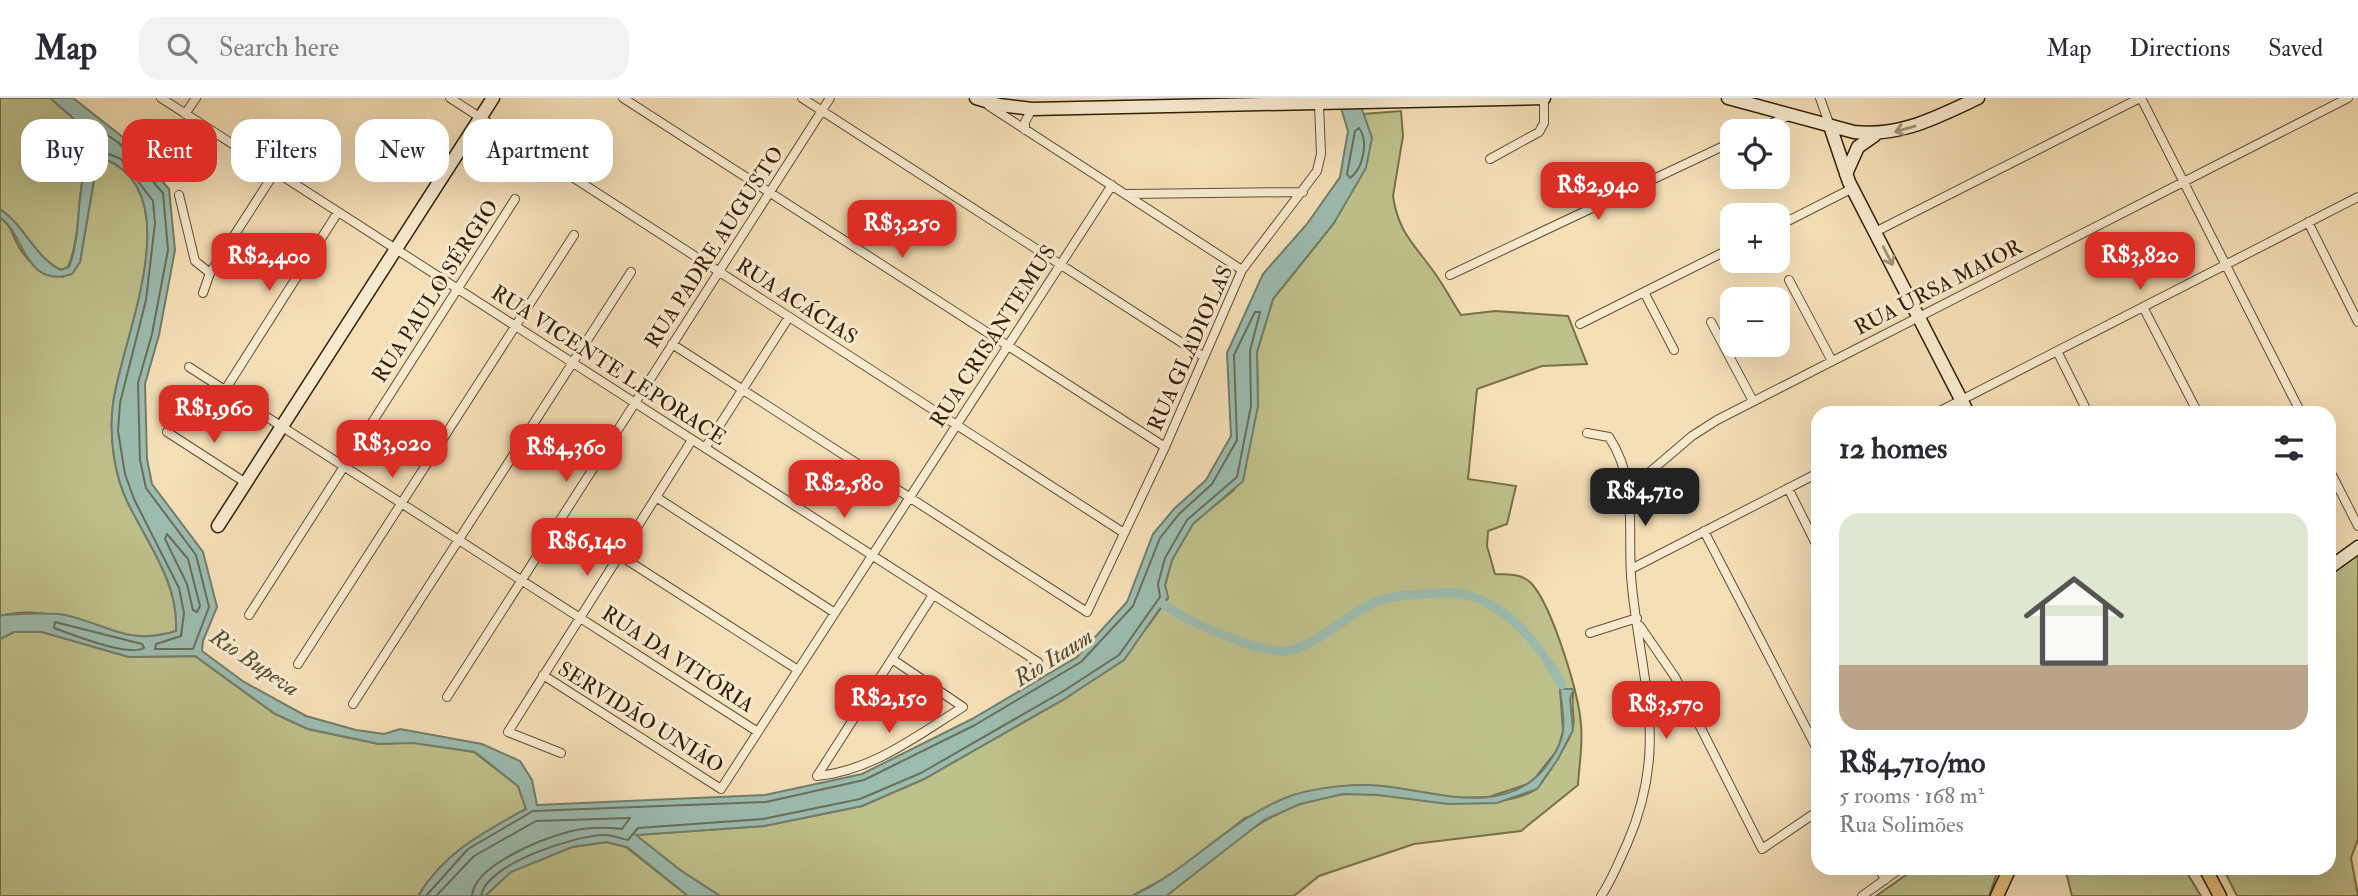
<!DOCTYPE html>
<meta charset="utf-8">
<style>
body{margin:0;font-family:"IM FELL Double Pica",serif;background:#f2f2f3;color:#2b2b33;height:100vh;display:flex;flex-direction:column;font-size:26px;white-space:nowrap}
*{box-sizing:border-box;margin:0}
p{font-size:23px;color:#7c7c81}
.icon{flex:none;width:38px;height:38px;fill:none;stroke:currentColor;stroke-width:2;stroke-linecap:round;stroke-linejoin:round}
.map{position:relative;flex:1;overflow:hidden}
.details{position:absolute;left:1811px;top:308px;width:525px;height:469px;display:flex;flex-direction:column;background:#fff;border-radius:21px;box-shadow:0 7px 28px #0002}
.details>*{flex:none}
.banner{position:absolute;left:21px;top:21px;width:665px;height:63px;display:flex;gap:14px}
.tools{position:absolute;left:1720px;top:21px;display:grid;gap:14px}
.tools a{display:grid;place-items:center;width:70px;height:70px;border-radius:14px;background:#fff;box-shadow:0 7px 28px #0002;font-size:35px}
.price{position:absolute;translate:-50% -60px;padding:0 16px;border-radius:14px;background:#d93025;color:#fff;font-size:23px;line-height:46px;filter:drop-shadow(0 2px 4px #0008)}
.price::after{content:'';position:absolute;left:50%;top:42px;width:21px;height:16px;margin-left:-10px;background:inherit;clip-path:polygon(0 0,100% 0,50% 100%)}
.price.active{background:#222;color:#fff}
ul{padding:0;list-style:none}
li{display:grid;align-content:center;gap:14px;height:371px;padding:0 28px}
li+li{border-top:2px solid #e1e1e2}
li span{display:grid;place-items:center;height:217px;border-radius:21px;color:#555}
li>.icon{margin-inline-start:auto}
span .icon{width:126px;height:126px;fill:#fffc;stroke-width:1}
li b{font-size:30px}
h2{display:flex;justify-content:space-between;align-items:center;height:84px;padding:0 28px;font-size:30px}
.pill{padding:0 24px;border-radius:21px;background:#fff;box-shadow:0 7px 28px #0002;font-size:24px;line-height:63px}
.pill.active{background:#d93025;color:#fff}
header{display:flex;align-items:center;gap:42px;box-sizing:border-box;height:98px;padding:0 35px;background:#fff;border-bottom:2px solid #e1e1e2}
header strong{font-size:33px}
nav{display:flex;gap:38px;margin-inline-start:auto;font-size:24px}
.search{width:490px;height:63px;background:#f2f2f3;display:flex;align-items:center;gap:18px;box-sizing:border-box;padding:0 24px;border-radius:21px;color:#7c7c81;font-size:26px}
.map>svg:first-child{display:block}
</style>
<header>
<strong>Map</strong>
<div class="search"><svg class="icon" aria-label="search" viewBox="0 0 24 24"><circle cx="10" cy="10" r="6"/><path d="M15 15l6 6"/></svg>Search here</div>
<nav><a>Map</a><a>Directions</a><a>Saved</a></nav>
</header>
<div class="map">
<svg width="2358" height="798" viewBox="0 0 2358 798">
<rect width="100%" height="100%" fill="#f5dfb7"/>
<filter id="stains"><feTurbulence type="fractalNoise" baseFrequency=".00286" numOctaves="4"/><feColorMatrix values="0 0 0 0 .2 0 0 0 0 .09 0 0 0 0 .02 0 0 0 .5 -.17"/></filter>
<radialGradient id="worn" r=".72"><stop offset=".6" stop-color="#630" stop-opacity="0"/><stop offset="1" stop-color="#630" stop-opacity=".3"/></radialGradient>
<path fill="#bfc18c" stroke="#797047" stroke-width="2" d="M 0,0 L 50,0 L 72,19 L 94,51 C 73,88 84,131 68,169 L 61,172 C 35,160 25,128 0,111 Z
M 1401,13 L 1403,38 L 1393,98 C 1398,134 1414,146 1434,174 C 1444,188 1452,203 1461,217 L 1495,213 L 1568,218 L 1587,266 L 1542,268 L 1477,291 L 1468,381 L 1516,388 L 1507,426 L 1488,433 L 1487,448 L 1495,476 C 1508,477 1521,475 1531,485 C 1552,507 1579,596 1581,627 C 1583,647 1579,668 1578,687 L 1521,733 L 1414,746 L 1319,778 L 1294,798 L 1166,798 C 1219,756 1274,701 1345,696 C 1398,692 1490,719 1535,692 C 1542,687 1569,643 1572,633 C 1577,621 1569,606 1574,592 L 1560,591 L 1563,633 L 1558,651 L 1531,685 L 1489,699 L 1453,700 L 1381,688 L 1346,688 L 1245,720 L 1178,773 L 1132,798 L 720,798 L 680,772 L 635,737 L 764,728 L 862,708 L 924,681 L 1066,600 L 1148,528 L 1168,500 L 1165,488 L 1172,462 L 1193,425 L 1234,392 L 1258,308 L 1257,254 L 1273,201 L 1334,125 L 1372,40 L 1363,16 Z
M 105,61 C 191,96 121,242 113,306 C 109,338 114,377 128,405 C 148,446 179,486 176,533 C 168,535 158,540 150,540 C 100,539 54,503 0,518 L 0,120 C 11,126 12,137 18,147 C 28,167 43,173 63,179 L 80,164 L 97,64 Z
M 2358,454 L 2358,741 L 2351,760 L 2358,798 L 2237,798 L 2223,770 L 2329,770 L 2329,476 Z
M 14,534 L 42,534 L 129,559 L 195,558 L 275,616 L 308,631 L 379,646 L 413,644 L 474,654 L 518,688 L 526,711 C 482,735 445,754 418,798 L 0,798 L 0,541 Z
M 607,744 L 626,749 L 688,798 L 485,798 L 510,774 L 572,749 Z
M 1916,770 L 1999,770 L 1989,798 L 1876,798 Z
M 2065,770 L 2184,770 L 2201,798 L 2072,798 Z"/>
<path fill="#9cbcb0" stroke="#727d6a" stroke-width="2" d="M 50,0 L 73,0 L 124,40 L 169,91 L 175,152 L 159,237 L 145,286 L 147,361 L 152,386 L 203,454 L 217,509 L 203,543 L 202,553 L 244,584 L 306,618 L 356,632 L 384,636 L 400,631 L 482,646 L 520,663 L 532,682 L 537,707 L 765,697 L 862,676 L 972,621 L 1077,559 L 1127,504 L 1153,436 L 1174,411 L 1206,382 L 1231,338 L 1227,255 L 1263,176 L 1307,126 L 1340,79 L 1348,33 L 1338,0 L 1358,0 L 1372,40 L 1366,70 L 1334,125 L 1273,201 L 1257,254 L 1258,308 L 1243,383 L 1193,426 L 1172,462 L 1165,487 L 1168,499 L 1124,562 L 1066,600 L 924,681 L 862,708 L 764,728 L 636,737 L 680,772 L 720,798 L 688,798 L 627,749 L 606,744 L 572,749 L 511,774 L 485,798 L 418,798 C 445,754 482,735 526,711 L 518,688 L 475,654 L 413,645 L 379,646 L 308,631 L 275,616 L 195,558 L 129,559 L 42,534 L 14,534 L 0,541 L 0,518 L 4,517 C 24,516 46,514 65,517 C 110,527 127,548 176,533 C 179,485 148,446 128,405 C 114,377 109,337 113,306 C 121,242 191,96 105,61 L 97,64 L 80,164 L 72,176 C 24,192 24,133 0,120 L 0,111 C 25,128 35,160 61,172 L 69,169 C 84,131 73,88 93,51 L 72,19 Z
M 1560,591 L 1574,591 L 1570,601 L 1573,632 L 1558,661 L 1537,691 L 1497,705 L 1448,706 L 1378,697 L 1343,696 L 1300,706 L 1264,722 L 1166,798 L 1132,798 C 1190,772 1232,718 1293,697 C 1319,689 1356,685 1383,688 C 1437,694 1503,719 1544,671 C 1552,660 1561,648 1563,633 C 1565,620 1561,604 1560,591 Z"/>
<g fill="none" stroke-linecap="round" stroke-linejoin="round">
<path stroke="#686e59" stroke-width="2" d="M 90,25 L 119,45 L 163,95 L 168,152 L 152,236 L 138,285 L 140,362 L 146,390 L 196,457 L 209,509 L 193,551 L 155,551 L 156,546 L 181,538 L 184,515 L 179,490 L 134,401 L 125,376 L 118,333 L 120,305 L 146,202 L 155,125 L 153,103 L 121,61 L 101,53 L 88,29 Z
M 1359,30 C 1369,43 1363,71 1350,80 L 1347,76 L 1355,33 Z
M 167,436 L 188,461 L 200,508 L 197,514 L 193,512 L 187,486 L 165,441 Z
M 55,524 L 142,546 L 144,550 C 128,559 73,537 54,530 Z
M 426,798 L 468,751 L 533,713 L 766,704 L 864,682 L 975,627 L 1081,564 L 1133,508 L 1160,440 L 1179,416 L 1212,386 L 1237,342 L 1234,257 L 1255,214 L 1260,214 L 1250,253 L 1251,308 L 1237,379 L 1187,422 L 1165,460 L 1158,486 L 1160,499 L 1119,557 L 1062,594 L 921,675 L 860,701 L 763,721 L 638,730 L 628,742 C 621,741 613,737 606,737 C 578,736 485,766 481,798
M 436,798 L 474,758 L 536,723 L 630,720 L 622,731 C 605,729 586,729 568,734 C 542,741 474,767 472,798"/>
<path stroke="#9cbcb0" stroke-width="9" d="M 1163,506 C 1186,523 1258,555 1286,553 C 1312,550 1346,519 1369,507 C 1385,498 1409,497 1427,496 C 1437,496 1448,494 1458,495 C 1506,503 1541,548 1562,587"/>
<g stroke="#644f2f" stroke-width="10">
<path id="street" d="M 161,0 L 1038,564
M 450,0 L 1124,435
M 623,0 L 1165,349
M 802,0 L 1204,259
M 1820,0 L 1830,28
M 2141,0 L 2301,315
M 989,8 L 1242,172
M 185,16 L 196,0
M 1025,32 L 1025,24 L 1032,11
M 1755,33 L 1790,17
M 1490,61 L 1539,34 L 1544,25 L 1544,0
M 1127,96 L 1303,94
M 179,97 L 195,163 L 210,175
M 2308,124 L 2358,224
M 1778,128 L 1853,90
M 1875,134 L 2140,0
M 1450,177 L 1732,44
M 1789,182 L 1832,263
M 1644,194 L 1674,252
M 203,195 L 210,175 L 275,74
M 2143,209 L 2198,315
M 1711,224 L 1753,303
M 1580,226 L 1732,150
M 672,246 L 1087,514 L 1165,349 L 1242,172 L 1317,73 L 1321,56 L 1319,6
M 2057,253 L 2088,315
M 189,269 L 758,634
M 225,292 L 338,114
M 1936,315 L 2358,99
M 167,334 L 246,385
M 1587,335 L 1609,339 C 1640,386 1626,437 1632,489 C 1642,586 1669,650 1627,746 C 1619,763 1612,782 1601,798
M 705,350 L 789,219
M 2329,371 L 2358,428
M 1631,390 L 1692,338 L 1717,322 L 2348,0
M 1788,390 L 1818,450
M 656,399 L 835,515
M 1704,433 L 1818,653
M 619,457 L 798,572
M 1631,471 L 1818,375
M 249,517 L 515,101
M 1640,528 L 1675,579 L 1762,751 L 1818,713
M 1590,535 L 1637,520
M 298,566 L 574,137
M 543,577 L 721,691 L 1112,87
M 447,599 L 830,0
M 353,606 L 631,174
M 561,655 L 508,634 L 692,342
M 817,678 C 872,673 918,637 963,609 L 892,561
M 817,678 L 933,497
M 1879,770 L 1885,782
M 1862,798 L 1901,770"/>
</g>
<g stroke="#331f02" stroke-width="15">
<path id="secondary" d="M 976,0 L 999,7 L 1032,11 L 1544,0
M 1728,0 L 1854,34 C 1901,39 1937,19 1978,0
M 1830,28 L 1849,84 L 1968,315
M 1846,76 L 1858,49 L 1875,37
M 218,428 L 493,0
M 2329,470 L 2358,449"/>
</g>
<g stroke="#331f02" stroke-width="15">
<path id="primary" d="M 2205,770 L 2220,798
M 1997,798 L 2010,770"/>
</g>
<use href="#street" stroke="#f8ead0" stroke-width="8"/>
<use href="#secondary" stroke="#f8ead0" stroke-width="12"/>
<use href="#primary" stroke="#eac07c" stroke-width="12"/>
</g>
<defs><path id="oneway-shaft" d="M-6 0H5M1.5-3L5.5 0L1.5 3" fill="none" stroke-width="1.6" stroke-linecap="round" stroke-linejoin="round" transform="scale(1.75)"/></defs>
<g stroke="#9f8f73">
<use href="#oneway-shaft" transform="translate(1905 31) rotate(164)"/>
<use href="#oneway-shaft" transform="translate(1888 158) rotate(63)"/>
</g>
<g text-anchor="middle" stroke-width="6" stroke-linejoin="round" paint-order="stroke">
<g font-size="21" fill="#331f02" stroke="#f8ead0">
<text transform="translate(714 149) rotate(-57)" y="7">RUA PADRE AUGUSTO</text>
<text transform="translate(1938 189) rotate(-27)" y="7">RUA URSA MAIOR</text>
<text transform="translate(435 193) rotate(-57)" y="7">RUA PAULO SÉRGIO</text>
<text transform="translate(797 203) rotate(33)" y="7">RUA ACÁCIAS</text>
<text transform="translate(993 238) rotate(-57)" y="7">RUA CRISANTEMUS</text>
<text transform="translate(1190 250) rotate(-66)" y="7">RUA GLADIOLAS</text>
<text transform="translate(609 267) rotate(33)" y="7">RUA VICENTE LEPORACE</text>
<text transform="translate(678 561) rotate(33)" y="7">RUA DA VITÓRIA</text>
<text transform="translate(641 619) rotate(32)" y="7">SERVIDÃO UNIÃO</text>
</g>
<g font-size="23" font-style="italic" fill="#524e36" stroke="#f8ead0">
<text transform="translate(1053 559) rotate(-32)" y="8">Rio Itaum</text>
<text transform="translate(255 564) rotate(34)" y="8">Rio Bupeva</text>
</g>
</g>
<rect width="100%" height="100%" filter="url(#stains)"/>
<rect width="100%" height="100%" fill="url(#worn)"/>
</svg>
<div class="tools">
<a><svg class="icon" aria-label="locate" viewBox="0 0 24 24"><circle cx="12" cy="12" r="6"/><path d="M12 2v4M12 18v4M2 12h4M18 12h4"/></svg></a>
<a>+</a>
<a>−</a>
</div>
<b class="price" style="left:1598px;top:124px">R$2,940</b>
<b class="price" style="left:902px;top:162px">R$3,250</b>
<b class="price" style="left:2140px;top:194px">R$3,820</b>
<b class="price" style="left:269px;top:195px">R$2,400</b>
<b class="price" style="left:214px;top:347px">R$1,960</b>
<b class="price" style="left:392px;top:382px">R$3,020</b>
<b class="price" style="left:566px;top:386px">R$4,360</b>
<b class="price" style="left:844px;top:422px">R$2,580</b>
<b class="price active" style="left:1645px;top:430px">R$4,710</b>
<b class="price" style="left:587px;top:480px">R$6,140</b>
<b class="price" style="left:889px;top:637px">R$2,150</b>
<b class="price" style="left:1666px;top:643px">R$3,570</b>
<div class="banner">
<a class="pill">Buy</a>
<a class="pill active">Rent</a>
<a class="pill">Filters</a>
<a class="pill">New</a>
<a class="pill">Apartment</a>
</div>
<section class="details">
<h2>12 homes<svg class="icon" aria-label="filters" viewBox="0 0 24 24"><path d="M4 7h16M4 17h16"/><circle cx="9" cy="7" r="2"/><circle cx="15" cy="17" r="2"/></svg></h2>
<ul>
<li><span style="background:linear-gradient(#dfe7d0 70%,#b9a48a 0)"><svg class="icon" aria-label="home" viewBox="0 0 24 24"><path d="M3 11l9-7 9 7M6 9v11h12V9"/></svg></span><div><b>R$4,710/mo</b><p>5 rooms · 168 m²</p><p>Rua Solimões</p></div></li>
</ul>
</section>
</div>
